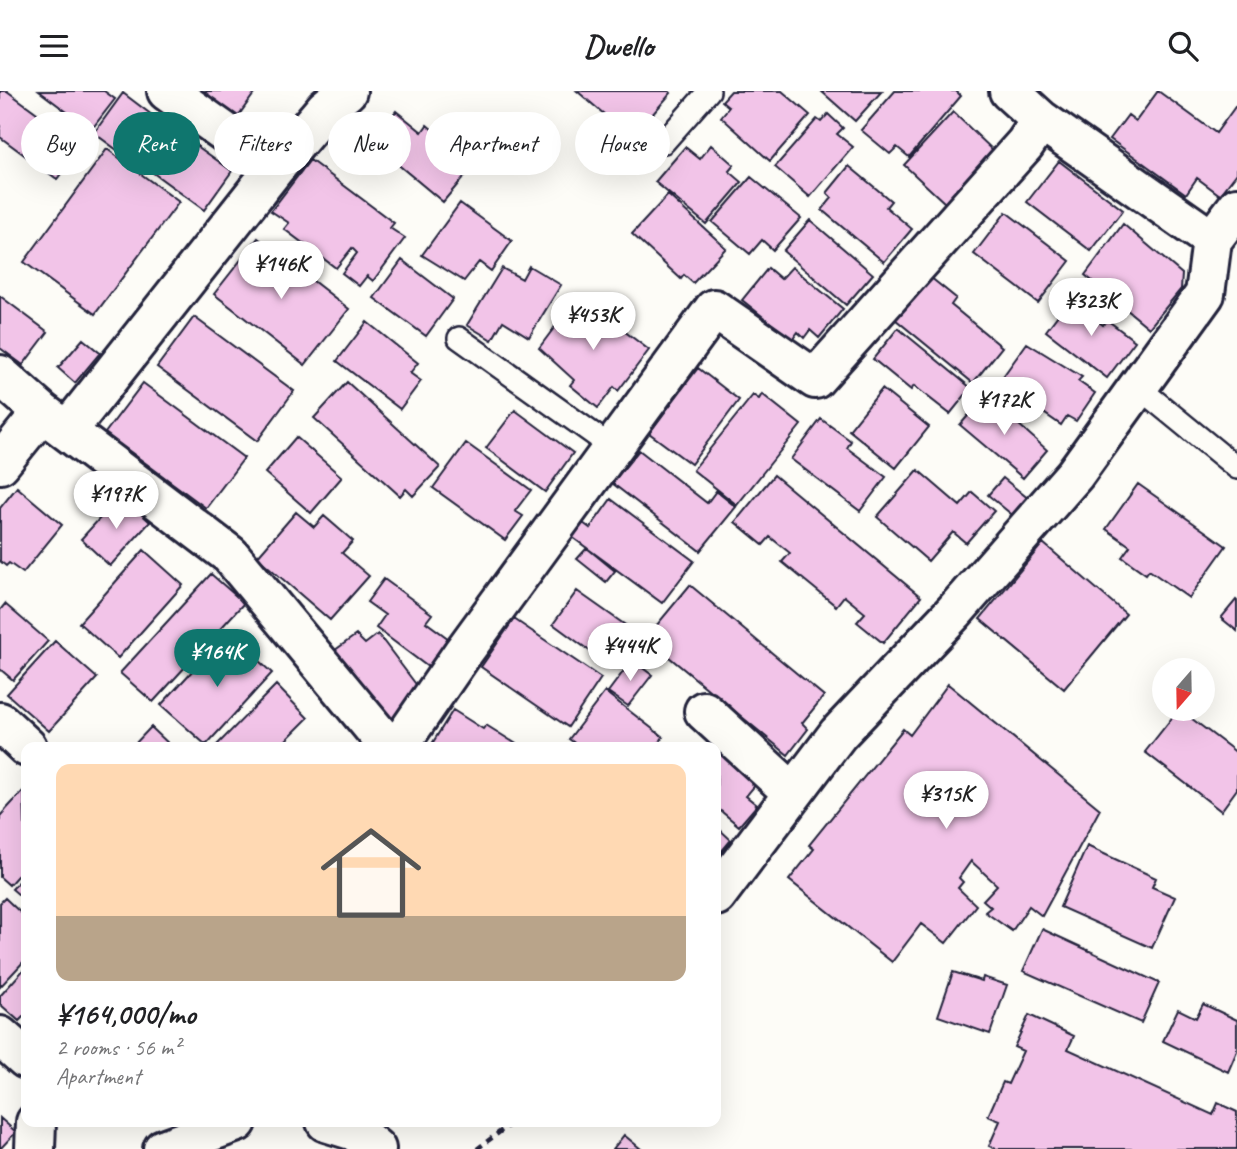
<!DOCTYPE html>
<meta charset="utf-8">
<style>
body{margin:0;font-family:Caveat,sans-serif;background:#f2f2f2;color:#202124;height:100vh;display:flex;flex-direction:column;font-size:26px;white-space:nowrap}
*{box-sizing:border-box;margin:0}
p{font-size:23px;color:#757577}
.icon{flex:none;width:38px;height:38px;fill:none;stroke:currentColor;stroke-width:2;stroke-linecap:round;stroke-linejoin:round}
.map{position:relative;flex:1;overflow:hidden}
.side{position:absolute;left:21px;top:651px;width:700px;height:385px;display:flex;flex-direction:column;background:#fff;border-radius:14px;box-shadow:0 7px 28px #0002}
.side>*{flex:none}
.guide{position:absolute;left:21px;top:21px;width:700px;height:63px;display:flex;gap:14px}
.needle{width:46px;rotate:200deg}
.buttons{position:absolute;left:1152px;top:567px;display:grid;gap:14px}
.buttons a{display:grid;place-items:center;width:63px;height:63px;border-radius:50%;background:#fff;box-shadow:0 7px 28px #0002;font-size:35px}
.price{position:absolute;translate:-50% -60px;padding:0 16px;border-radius:24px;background:#fff;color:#222;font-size:23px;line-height:46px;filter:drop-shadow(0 2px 4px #0008)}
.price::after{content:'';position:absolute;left:50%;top:42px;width:21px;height:16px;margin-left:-10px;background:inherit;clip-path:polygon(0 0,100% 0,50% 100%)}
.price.on{background:#0f766e;color:#fff}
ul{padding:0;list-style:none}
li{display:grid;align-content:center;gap:14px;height:371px;padding:0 35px}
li+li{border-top:2px solid #e0e0e0}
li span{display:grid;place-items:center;height:217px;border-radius:14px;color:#555}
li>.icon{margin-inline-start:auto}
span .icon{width:126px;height:126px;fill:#fffc;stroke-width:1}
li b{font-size:30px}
.tag{padding:0 24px;border-radius:32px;background:#fff;box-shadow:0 7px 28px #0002;font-size:24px;line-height:63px}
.tag.on{background:#0f766e;color:#fff}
header{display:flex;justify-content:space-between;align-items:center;height:91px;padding:0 35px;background:#fff;font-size:32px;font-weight:700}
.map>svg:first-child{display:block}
</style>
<header><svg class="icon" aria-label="menu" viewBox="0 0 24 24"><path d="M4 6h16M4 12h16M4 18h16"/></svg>Dwello<svg class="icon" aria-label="search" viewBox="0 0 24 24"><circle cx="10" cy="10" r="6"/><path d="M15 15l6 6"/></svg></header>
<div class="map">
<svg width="1237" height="1058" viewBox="0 0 1237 1058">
<rect width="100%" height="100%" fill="#fdfcf7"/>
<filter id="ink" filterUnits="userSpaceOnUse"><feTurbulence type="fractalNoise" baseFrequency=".0143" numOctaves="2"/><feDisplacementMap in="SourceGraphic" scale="14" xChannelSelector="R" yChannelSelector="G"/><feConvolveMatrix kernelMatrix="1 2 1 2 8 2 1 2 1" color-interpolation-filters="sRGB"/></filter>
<g filter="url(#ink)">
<path fill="#f2c4e8" stroke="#22223b" stroke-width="2" d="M 0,0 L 7,0 L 82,55 L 57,88 L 0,46 Z
M 39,0 L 104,0 L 115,8 L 91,39 Z
M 199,0 L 256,0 L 236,28 Z
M 577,0 L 669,0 L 671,2 L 632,47 Z
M 731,0 L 782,0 L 810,24 L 770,70 L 721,26 L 729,16 L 722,10 Z
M 821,0 L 882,0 L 855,30 Z
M 895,0 L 956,0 L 961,5 L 909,66 L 897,56 L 890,63 L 861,39 Z
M 1158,0 L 1216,42 L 1237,13 L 1237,82 L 1220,104 L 1197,87 L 1186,103 L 1110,48 L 1128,24 L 1136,30 Z
M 123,2 L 165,34 L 136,73 L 94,42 Z
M 396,20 L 422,41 L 427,34 L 445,49 L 450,43 L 479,68 L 443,111 L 371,51 Z
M 953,21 L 994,60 L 945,112 L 904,74 Z
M 828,23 L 843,37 L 837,43 L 853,56 L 810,106 L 775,76 L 817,28 L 821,31 Z
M 340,29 L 367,50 L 352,68 L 325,46 Z
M 169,35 L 232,80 L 204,119 L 141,73 Z
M 711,54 L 734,74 L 729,80 L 742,91 L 706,133 L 655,91 L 685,56 L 700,68 Z
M 107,58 L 179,111 L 95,223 L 24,171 Z
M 310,69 L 394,132 L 390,137 L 405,147 L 373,190 L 367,185 L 359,195 L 342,182 L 357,162 L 352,157 L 336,177 L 284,138 L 289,132 L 271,120 Z
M 1059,70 L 1123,119 L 1091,160 L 1027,111 Z
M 849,75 L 891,110 L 886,116 L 912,138 L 884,171 L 822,119 L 832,107 L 827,102 Z
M 751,86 L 801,127 L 773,159 L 762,149 L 750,163 L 712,131 Z
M 668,104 L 726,157 L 693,192 L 684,184 L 681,188 L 632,143 Z
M 460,112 L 512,150 L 491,180 L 479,171 L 464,190 L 422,164 Z
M 1006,121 L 1070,170 L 1038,212 L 974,163 Z
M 810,129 L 873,183 L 846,214 L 783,160 Z
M 1123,133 L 1182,183 L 1181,198 L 1149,237 L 1085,184 Z
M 258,147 L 349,218 L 305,274 L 214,203 Z
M 402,169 L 453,208 L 426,245 L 374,207 Z
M 529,175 L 561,194 L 529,246 L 503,230 L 492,249 L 467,234 L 502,177 L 522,188 Z
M 792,176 L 843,218 L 819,247 L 810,239 L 804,247 L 798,241 L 792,249 L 742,209 L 768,177 L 781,188 Z
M 930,186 L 956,207 L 951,214 L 1002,256 L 973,292 L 895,228 Z
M 0,205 L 48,241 L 23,274 L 0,257 Z
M 578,205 L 649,259 L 618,300 L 614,296 L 598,317 L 570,294 L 574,289 L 539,257 Z
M 1070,208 L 1103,234 L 1107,229 L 1135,250 L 1107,287 L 1046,240 Z
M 194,226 L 294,300 L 257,350 L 157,276 Z
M 367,231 L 418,272 L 410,282 L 421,290 L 400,318 L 337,270 Z
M 898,237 L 971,297 L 950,323 L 914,295 L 911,299 L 873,268 Z
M 83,248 L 100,262 L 75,292 L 58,277 Z
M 1027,252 L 1082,286 L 1078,290 L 1095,302 L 1076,330 L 1067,325 L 1061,334 L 999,291 Z
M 698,277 L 739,309 L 691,373 L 649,342 Z
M 347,291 L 440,376 L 413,405 L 406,398 L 400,405 L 314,327 Z
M 143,292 L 244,367 L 206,417 L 105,342 Z
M 882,298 L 929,336 L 896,377 L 849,339 Z
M 762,303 L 801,334 L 737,414 L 693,379 L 753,304 L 759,308 Z
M 986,304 L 1047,359 L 1023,387 L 960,334 Z
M 515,319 L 573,362 L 545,401 L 486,357 Z
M 821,328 L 851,350 L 847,357 L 886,386 L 860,420 L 791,368 Z
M 296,346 L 342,386 L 311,422 L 265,382 Z
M 466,352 L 531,399 L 515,420 L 523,425 L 505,449 L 433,397 Z
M 639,359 L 707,412 L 716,400 L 736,416 L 700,460 L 612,392 Z
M 918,379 L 960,415 L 972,401 L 994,420 L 966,452 L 953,441 L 928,470 L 877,426 Z
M 774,384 L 921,506 L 883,552 L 857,531 L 865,522 L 844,505 L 836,515 L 782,471 L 790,462 L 770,446 L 763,454 L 735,431 Z
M 1003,387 L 1030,409 L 1016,427 L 988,404 Z
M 1138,393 L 1226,455 L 1189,507 L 1149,479 L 1146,483 L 1122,466 L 1130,455 L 1106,438 Z
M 17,396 L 62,434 L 23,482 L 9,472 L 6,475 L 0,470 L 0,417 Z
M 121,404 L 150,431 L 110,475 L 81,448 Z
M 611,408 L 694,470 L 662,512 L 572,446 L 583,432 L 590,437 Z
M 296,421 L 314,436 L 324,425 L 353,450 L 342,462 L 369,485 L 330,529 L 257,466 Z
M 1043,452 L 1126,523 L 1064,598 L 980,528 Z
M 587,457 L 615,480 L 606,491 L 577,468 Z
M 144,459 L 183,494 L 118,567 L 79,532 Z
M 211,483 L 244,512 L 153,611 L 120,582 Z
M 384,488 L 432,523 L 426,531 L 449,548 L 428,576 L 376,537 L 385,524 L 367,511 Z
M 690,494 L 824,605 L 802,632 L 808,638 L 788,664 L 646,547 Z
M 577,500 L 638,543 L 613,577 L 553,533 Z
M 1236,509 L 1237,510 L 1237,540 L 1221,527 Z
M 5,513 L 48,550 L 13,589 L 0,578 L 0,519 Z
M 514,528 L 601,587 L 568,636 L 481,576 Z
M 228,541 L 272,582 L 206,654 L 161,614 Z
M 378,543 L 421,600 L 413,611 L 386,633 L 331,562 L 356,544 L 365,553 Z
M 55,550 L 97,587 L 49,640 L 7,603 Z
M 632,569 L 652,584 L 628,615 L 608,601 Z
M 948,593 L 1100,718 L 1042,825 L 1029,815 L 1012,840 L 985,821 L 991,816 L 983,809 L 997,794 L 971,770 L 959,787 L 963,791 L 958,797 L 976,814 L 946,852 L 921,833 L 892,871 L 789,789 L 814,758 L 809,754 L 903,638 L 910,644 Z
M 276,594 L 308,627 L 279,656 L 215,656 Z
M 605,601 L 663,646 L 656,656 L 580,656 L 569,648 Z
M 1179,618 L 1237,662 L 1237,698 L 1221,720 L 1145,661 Z
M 453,619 L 483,638 L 486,634 L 521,656 L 430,656 Z
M 151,636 L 172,656 L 132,656 Z
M 717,660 L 757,692 L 746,705 L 757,714 L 739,735 L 716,716 Z
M 24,699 L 26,775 L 9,794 L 0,786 L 0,725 Z
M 716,735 L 731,749 L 716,767 Z
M 1087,755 L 1156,787 L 1152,796 L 1175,806 L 1152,857 L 1060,816 Z
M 26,783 L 26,810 L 12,798 Z
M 5,807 L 26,827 L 26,868 L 0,896 L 0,812 Z
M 1042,838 L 1159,892 L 1141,932 L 1023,880 Z
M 26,876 L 26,923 L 19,930 L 0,913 L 0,905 Z
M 953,881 L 982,890 L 983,886 L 1007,894 L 990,943 L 938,925 Z
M 1203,913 L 1237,929 L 1237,960 L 1228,981 L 1163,950 L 1178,918 L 1196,927 Z
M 1029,924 L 1074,945 L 1068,958 L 1213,1024 L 1218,1012 L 1237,1021 L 1237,1058 L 996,1058 L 989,1055 L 1000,1030 L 988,1025 L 1003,991 L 1008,993 L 1023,960 L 1014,956 Z
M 0,1027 L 16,1041 L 0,1058 Z
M 624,1044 L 641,1058 L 613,1058 Z"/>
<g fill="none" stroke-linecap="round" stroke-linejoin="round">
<g stroke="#22223b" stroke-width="26">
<path id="lane" d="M 664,51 L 709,0
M 459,247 L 613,357
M 1138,296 L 1237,377"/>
</g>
<g stroke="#22223b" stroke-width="44">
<path id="street" d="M 167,0 L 275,77
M 1009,0 L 1041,29 L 1212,149
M 0,284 L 42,321 L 230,464 L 389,656
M 67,340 L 275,77 L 325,18 L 347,0
M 0,373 L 42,321
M 704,620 L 793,702
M 0,631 L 27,656
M 398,656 L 462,563 L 714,218 L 815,288 L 1025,53 L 1041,29
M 716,805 L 838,643 L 954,521 L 1075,383 L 1205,203 L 1212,149 L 1237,116
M 0,945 L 26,968
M 326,1031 L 355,1040 L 376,1058
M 35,1058 L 36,1031
M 163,1058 L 237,1031"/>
</g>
<path stroke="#22223b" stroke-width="4.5" stroke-dasharray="7 5" stroke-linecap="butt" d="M 477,1058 L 513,1031"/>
<use href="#lane" stroke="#fdfcf7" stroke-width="21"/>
<use href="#street" stroke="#fdfcf7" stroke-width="38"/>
</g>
</g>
</svg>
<div class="buttons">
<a><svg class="needle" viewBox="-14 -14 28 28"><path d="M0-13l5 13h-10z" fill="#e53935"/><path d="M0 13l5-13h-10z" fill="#757577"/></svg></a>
</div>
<b class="price" style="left:281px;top:210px">¥146K</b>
<b class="price" style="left:1091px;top:247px">¥323K</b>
<b class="price" style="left:593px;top:261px">¥453K</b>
<b class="price" style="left:1004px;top:346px">¥172K</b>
<b class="price" style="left:116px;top:440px">¥197K</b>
<b class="price" style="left:630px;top:592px">¥444K</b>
<b class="price on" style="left:217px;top:598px">¥164K</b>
<b class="price" style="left:946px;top:740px">¥315K</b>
<div class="guide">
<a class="tag">Buy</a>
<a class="tag on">Rent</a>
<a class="tag">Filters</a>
<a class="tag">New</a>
<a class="tag">Apartment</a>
<a class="tag">House</a>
</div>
<section class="side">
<ul>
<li><span style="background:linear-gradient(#ffd9b3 70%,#b9a48a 0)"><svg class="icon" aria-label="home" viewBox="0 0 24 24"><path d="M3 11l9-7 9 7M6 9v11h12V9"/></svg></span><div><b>¥164,000/mo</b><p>2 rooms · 56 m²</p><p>Apartment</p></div></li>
</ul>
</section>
</div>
